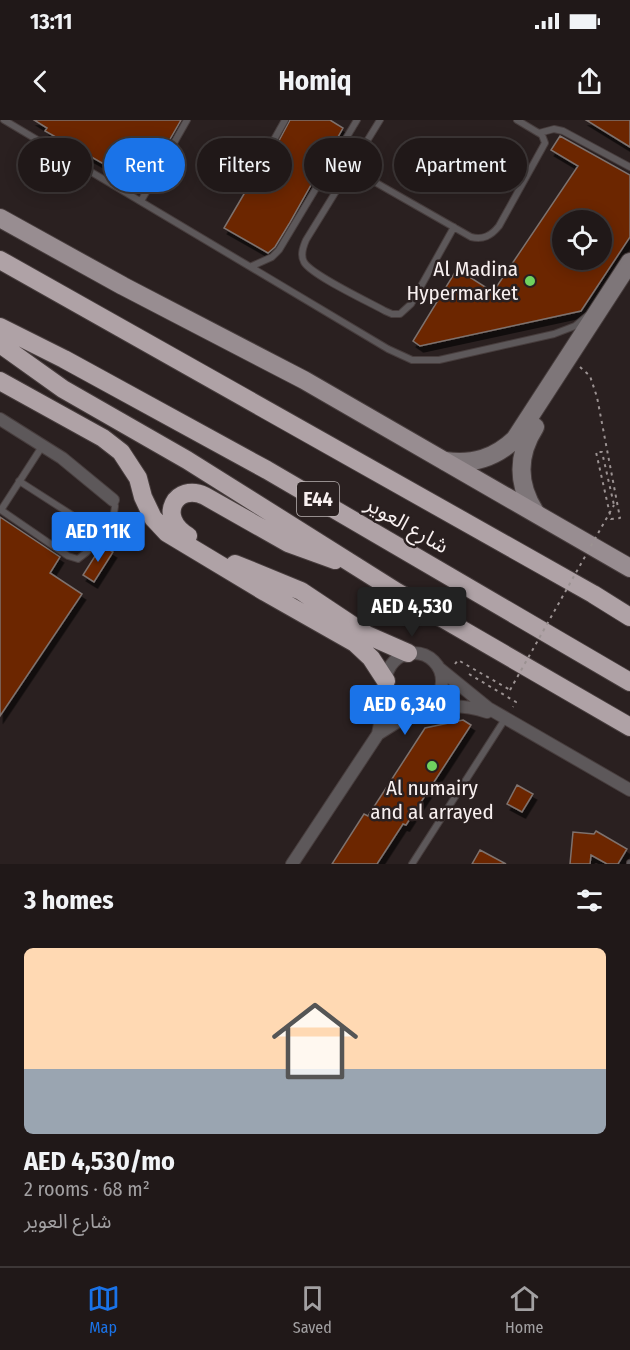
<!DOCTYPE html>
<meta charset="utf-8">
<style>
body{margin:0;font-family:"Fira Sans Condensed","Noto Sans Arabic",sans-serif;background:#282121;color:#f1f3f6;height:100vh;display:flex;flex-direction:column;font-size:22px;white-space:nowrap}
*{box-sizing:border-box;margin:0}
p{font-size:20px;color:#a2a0a2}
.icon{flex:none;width:33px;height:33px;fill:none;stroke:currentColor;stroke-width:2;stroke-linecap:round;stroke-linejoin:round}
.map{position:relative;height:744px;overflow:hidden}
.drawer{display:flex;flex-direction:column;background:#201818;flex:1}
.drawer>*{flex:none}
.guide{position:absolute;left:18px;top:18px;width:594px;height:54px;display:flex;gap:12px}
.fabs{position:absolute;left:552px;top:90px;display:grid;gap:12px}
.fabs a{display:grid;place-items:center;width:60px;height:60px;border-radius:50%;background:#201818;box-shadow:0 3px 15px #0003,0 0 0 2px #3d3737;font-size:30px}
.price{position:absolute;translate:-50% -51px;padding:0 14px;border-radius:6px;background:#1a73e8;color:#fff;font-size:20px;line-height:39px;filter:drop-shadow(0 2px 3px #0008)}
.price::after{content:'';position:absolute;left:50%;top:36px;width:18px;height:14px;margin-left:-9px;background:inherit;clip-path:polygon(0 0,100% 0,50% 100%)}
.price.selected{background:#222;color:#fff}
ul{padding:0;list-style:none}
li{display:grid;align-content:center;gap:12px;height:318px;padding:0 24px}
li span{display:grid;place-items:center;height:186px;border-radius:9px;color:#555}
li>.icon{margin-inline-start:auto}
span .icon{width:108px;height:108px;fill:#fffc;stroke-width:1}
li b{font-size:26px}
h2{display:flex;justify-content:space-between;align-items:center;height:72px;padding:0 24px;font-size:26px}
.pill{padding:0 21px;border-radius:27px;background:#201818;box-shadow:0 3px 15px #0003,0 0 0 2px #3d3737;font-size:21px;line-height:54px}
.pill.selected{background:#1a73e8;color:#fff}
.status{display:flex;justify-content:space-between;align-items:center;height:42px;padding:0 30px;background:#201818;direction:ltr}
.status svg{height:16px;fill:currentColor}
header{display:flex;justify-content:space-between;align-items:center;height:78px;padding:0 24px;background:#201818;font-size:27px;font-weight:700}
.dock{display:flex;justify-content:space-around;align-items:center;height:84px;border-top:2px solid #3d3737;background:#201818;font-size:16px;color:#a2a0a2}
.dock a{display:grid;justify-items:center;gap:3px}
.dock .selected{color:#1a73e8}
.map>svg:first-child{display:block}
</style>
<div class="status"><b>13:11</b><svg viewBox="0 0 49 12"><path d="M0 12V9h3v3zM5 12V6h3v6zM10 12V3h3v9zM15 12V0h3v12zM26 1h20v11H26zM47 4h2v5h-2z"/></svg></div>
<header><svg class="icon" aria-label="back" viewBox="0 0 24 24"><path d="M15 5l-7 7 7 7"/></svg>Homiq<svg class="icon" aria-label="share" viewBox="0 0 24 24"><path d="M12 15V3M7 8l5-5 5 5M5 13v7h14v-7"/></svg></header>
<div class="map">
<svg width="630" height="744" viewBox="0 0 630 744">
<defs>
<filter id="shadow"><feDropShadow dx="3.5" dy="6" stdDeviation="0" flood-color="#0009"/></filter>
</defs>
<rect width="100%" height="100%" fill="#2a2020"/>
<path fill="#6c2600" stroke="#7e726e" stroke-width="1.5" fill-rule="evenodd" filter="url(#shadow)" d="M 34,0 L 181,0 L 143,66 L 45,11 L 47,8 Z
M 290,0 L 330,0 L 343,8 L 289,104 L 275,127 L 268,133 L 224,108 L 251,62 L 258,60 Z
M 586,0 L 630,0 L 630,27 Z
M 560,16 L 630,55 L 630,117 L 581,191 L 420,226 L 413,221 L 457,149 L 493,172 L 578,46 L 551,30 ZM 562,100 L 602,100 L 602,140 L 562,140 Z
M 0,397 L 60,437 L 50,453 L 82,474 L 0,596 Z
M 102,425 L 113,432 L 94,462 L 83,455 Z
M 463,600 L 471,605 L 406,705 L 403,704 L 377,744 L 332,744 L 364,694 L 368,696 L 425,608 Z
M 517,665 L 533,674 L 522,692 L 507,684 Z
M 596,711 L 627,729 L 618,744 L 607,744 L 591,735 L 590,744 L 570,744 L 573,712 L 594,714 Z
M 480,730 L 506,744 L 472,744 Z"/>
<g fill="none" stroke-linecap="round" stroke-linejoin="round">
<g stroke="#473d3d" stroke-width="8">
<path id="lane" d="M 4,0 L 388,229 L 412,240 L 439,240 L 554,214 L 575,206 L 587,196
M 380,0 L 306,120 C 303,127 300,135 304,142 C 311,155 369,182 385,191 L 392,194 L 400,194 L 411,184 L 454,107
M 539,13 L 554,9 L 563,11 L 630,47
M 352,49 L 471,117 C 483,120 491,116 499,106 L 545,23 L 542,15 L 517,0
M 253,57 L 285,0
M 141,81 L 187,0
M 252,146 L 272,137 L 279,130 L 357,0
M 43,325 L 1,390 L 68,436 L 78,439 L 87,432 L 114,393 L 115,386 L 113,380
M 19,361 L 100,413
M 412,744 L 505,599
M 630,744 L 630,743"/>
</g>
<g stroke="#473d3d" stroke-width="14">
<path id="street" d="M 0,299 L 62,338 L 113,380
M386 561a28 28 0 1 1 56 0a28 28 0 1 1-56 0Z
M 440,549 L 488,588 L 630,670
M 428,588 C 449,585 467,585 487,592
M 378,614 L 416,590
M 292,744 L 378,614 L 387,568"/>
</g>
<g stroke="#473d3d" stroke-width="20">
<path id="secondary" d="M 445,341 C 473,345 495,338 515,319 L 630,142
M 535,392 C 517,364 517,335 535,307"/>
</g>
<g stroke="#473d3d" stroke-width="20">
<path id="primary" d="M 0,98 L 123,166 L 304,260 L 630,448"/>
</g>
<g stroke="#473d3d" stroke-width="20">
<path id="highway" d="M 0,140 L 593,474 L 630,497
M 0,207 L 64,239 L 267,350 L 630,562
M 0,224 L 63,269 L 187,340 L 397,472 L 630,607
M 0,261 L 103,318 L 121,332 L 138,358 L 143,377 L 153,398 L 167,413 L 265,472 L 355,523 L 371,538 L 386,561
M 188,416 C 156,397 176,362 205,376 L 288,423 L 335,440
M 235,444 L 301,471 L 367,515 L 408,533"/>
</g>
<path stroke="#9b9292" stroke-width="2" stroke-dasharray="3 4.5" stroke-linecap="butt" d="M 580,247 L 590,256 L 597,277 L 620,398 L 611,399 L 596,332 L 602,332 L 614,385
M 455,544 L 458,540 L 510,570
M 469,554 L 516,582 L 513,587"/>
<use href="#lane" stroke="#5d585a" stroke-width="6"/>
<use href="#street" stroke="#5d585a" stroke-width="12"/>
<use href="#secondary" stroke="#7e7679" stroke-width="18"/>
<use href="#primary" stroke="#988d91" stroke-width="18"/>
<use href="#highway" stroke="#afa2a6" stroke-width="18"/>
<path stroke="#9b9292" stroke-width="2" stroke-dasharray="3 4.5" stroke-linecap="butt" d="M 510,570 L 614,385"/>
</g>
<g fill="#6fd35f" stroke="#2a2020" stroke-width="2">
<circle cx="530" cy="161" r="6"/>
<circle cx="432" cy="646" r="6"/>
</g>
<g text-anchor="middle" stroke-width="5" stroke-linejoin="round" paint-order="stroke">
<rect fill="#2a2020" stroke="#bab2b2" stroke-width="1.5" x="297" y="362" width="42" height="34" rx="4.5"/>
<g font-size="20" font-weight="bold" fill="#f8f0f0">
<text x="318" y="386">E44</text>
</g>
<g font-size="21" fill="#f8f0f0" stroke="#2a2020" text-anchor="end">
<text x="518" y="156">Al Madina<tspan x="518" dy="24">Hypermarket</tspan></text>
<text x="432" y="675" text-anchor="middle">Al numairy<tspan x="432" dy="24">and al arrayed</tspan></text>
</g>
<g font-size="21" fill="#f8f0f0" stroke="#2a2020">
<text transform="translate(407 405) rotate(30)" y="7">شارع العوير</text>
</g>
</g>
</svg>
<div class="fabs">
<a><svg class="icon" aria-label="locate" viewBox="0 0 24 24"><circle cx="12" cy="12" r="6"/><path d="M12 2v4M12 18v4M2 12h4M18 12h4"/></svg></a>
</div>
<b class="price" style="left:98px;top:443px">AED 11K</b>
<b class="price selected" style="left:412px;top:518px">AED 4,530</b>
<b class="price" style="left:405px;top:616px">AED 6,340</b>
<div class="guide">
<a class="pill">Buy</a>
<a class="pill selected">Rent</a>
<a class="pill">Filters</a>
<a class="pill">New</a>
<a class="pill">Apartment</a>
</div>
</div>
<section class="drawer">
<h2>3 homes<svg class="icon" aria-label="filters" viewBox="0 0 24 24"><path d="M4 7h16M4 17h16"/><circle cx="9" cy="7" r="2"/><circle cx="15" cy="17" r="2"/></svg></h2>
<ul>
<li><span style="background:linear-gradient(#ffd9b3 65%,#9aa5b1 0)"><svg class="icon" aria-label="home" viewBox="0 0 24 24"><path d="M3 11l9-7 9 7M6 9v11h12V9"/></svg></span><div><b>AED 4,530/mo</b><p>2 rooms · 68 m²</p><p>شارع العوير</p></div></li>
</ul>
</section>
<nav class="dock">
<a class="selected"><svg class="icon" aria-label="map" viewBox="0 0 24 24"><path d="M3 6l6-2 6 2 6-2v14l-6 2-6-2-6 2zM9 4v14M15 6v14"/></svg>Map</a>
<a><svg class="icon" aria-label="saved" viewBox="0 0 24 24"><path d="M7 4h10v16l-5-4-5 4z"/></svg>Saved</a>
<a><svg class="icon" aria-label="home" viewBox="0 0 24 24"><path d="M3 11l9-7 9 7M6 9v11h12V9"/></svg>Home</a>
</nav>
